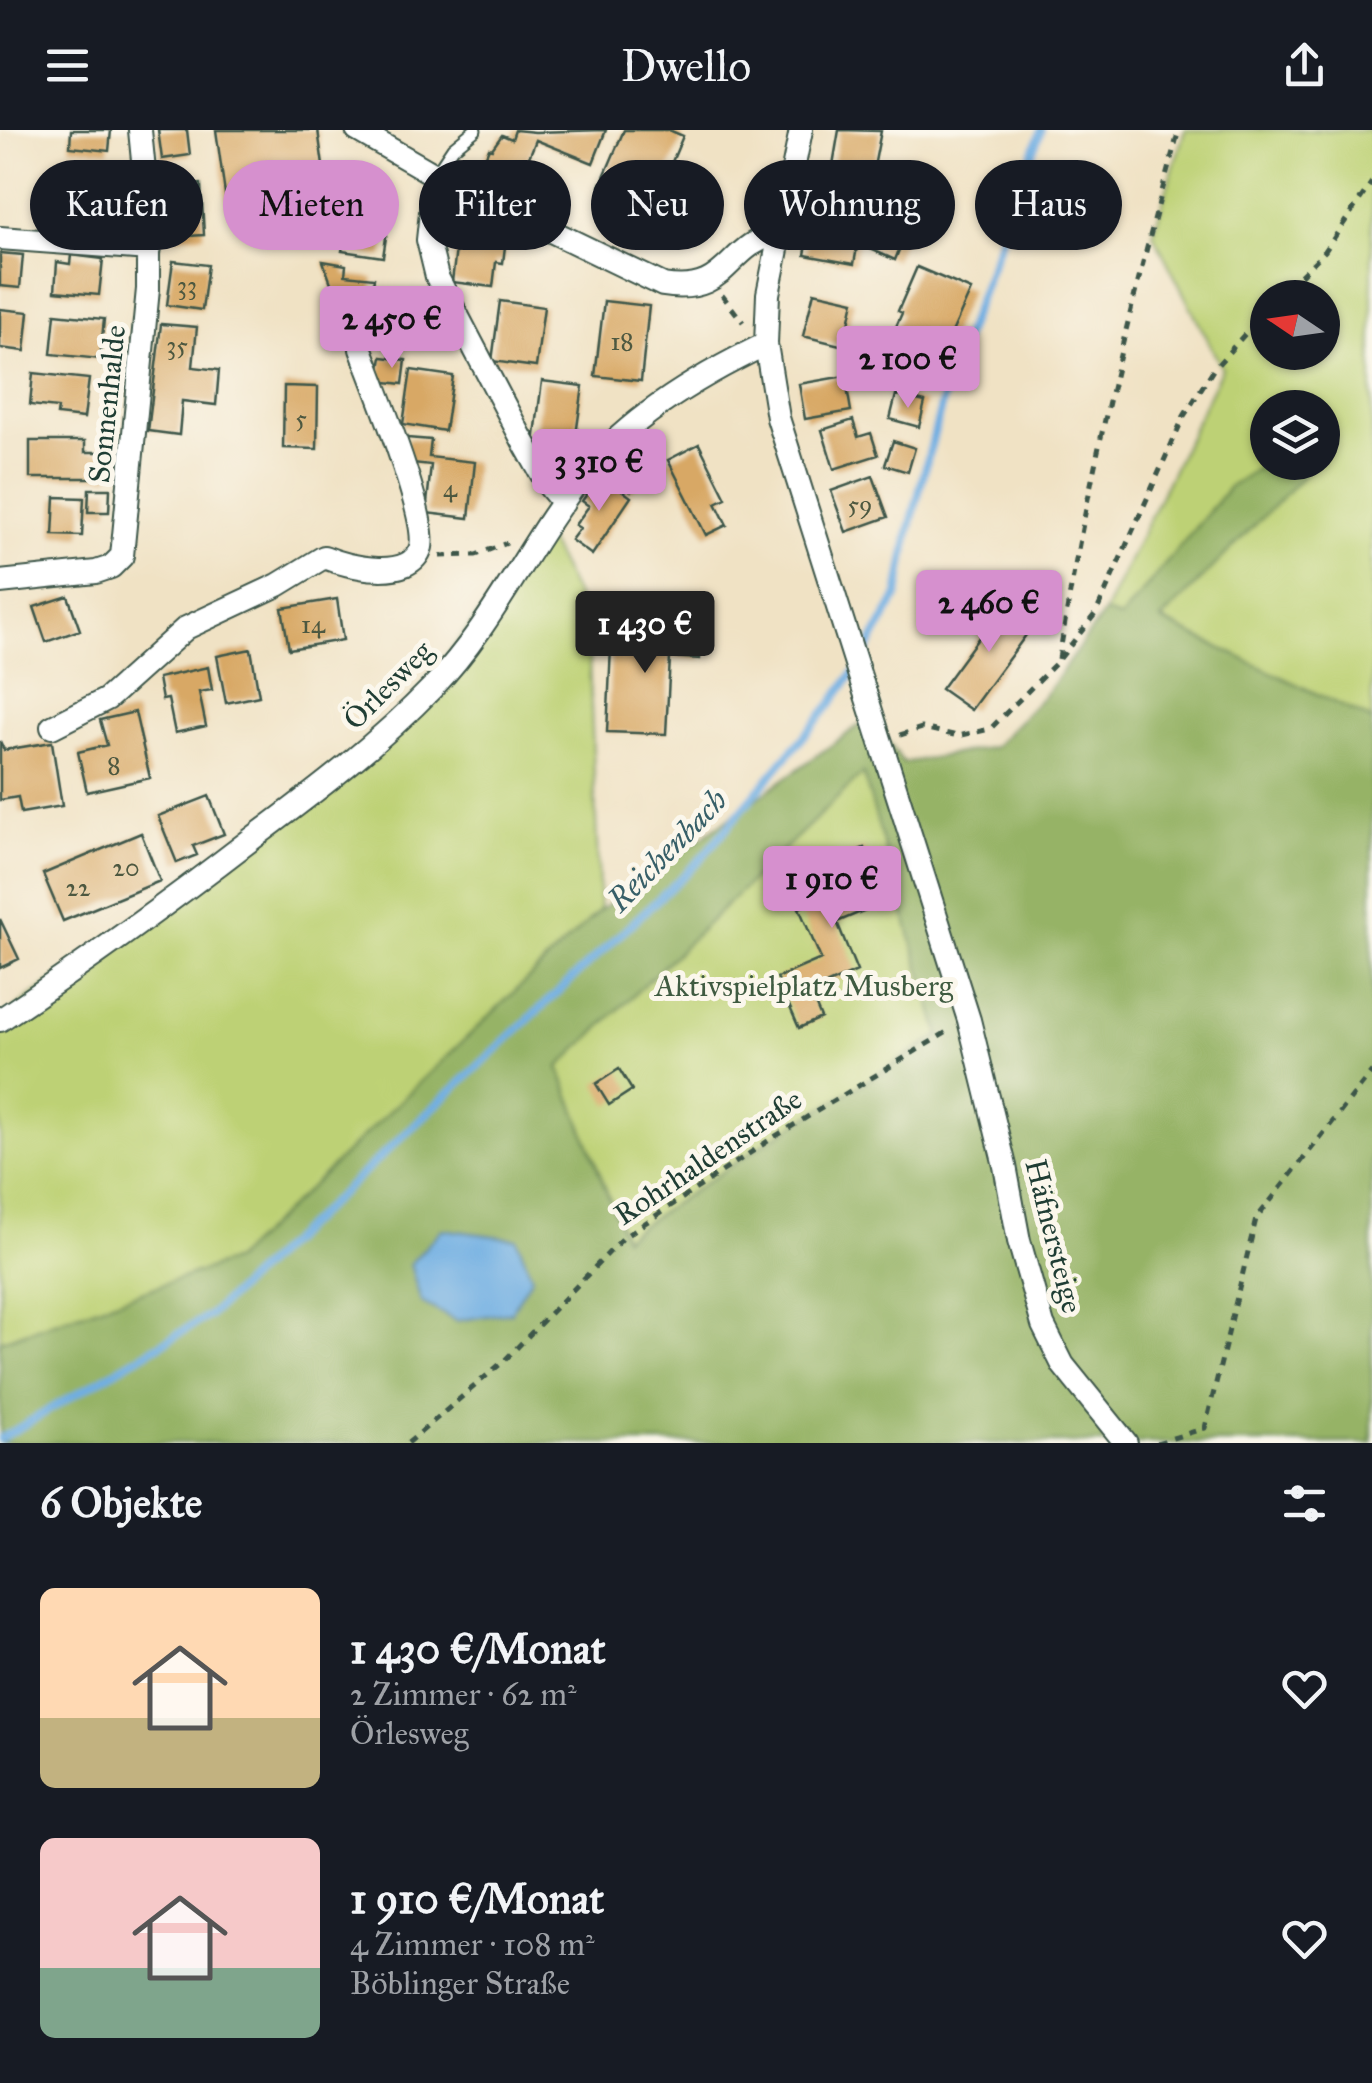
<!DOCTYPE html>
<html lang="de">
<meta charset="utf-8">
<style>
body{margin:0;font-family:"IM FELL Great Primer",serif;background:#20242c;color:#f1f3f6;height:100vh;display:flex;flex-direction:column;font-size:38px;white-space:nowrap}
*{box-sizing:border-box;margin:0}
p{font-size:32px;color:#9ea1a6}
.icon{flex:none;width:55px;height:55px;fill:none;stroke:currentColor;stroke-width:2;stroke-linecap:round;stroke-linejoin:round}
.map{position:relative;height:1313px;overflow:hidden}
.panel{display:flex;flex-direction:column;background:#171b24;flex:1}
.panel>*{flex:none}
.top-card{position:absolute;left:30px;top:30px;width:1312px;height:90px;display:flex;gap:20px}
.needle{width:65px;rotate:283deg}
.fabs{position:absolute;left:1250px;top:150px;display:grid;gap:20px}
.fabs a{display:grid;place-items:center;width:90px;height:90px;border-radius:50%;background:#171b24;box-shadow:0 2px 8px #0004;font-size:50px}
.price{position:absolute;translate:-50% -85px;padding:0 22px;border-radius:10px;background:#d690ce;color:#111;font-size:32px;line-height:65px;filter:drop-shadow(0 2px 5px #0008)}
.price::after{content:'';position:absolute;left:50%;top:60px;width:30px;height:22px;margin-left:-15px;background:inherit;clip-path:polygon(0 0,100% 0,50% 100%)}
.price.selected{background:#222;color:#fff}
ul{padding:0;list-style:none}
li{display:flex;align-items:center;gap:30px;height:250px;padding:0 40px}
li span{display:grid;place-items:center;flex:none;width:280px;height:200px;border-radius:15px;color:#555}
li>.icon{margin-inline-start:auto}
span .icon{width:120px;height:120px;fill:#fffc;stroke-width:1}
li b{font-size:42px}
h2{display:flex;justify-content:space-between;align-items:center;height:120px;padding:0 40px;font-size:42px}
.chip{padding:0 35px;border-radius:45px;background:#171b24;box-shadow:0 2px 8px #0004;font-size:35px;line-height:90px}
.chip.selected{background:#d690ce;color:#111}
header{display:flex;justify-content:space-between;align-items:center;height:130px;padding:0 40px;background:#171b24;font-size:45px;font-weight:600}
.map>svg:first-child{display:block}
</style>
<header><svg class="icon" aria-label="menu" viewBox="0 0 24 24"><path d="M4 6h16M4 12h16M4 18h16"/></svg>Dwello<svg class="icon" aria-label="share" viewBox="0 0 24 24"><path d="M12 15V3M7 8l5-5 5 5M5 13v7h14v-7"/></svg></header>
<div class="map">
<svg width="1372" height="1313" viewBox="0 0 1372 1313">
<rect width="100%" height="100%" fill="#fbf7ec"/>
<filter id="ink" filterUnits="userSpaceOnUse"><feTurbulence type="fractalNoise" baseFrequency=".01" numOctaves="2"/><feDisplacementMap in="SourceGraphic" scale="20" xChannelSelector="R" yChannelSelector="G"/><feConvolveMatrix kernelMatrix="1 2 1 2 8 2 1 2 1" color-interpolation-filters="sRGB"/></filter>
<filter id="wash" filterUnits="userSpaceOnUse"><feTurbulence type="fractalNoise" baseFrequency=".0048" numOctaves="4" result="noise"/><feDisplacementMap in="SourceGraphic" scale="40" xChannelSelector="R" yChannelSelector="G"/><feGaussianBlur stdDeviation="2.25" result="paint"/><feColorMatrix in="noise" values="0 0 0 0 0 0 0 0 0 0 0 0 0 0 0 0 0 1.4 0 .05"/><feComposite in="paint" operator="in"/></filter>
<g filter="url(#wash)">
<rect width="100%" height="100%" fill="#f0e2c4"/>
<path fill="#bdd175" stroke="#6e8754" stroke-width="2.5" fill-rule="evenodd" d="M 1185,0 L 1372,0 L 1372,590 L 1160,490 L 1315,333 L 1322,332 L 1323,325 L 1331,317 L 1323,316 L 1322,278 L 1268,278 L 1267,332 L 1229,357 L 1120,489 L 1104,483 L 1222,238 L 1153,104 ZM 1268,168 L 1322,168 L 1322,222 L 1268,222 Z
M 543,401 L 587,487 L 600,780 L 235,1130 L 0,1211 L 0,890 L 387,602 Z
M 864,642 L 941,905 L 772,1009 L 624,1107 L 558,936 Z"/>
<path fill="#96b366" stroke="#5a784d" stroke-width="2.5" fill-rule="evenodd" d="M 1267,332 L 1316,333 L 1161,490 L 1372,590 L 1372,1313 L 0,1313 L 0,1211 L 234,1130 L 600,780 L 871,587 L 903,633 L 994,617 L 1047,562 L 1104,483 L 1121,488 L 1229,357 ZM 863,643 L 940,906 L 771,1009 L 624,1107 L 559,937 Z"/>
<path fill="#6faee2" stroke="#47768b" stroke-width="2.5" d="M 442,1099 L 517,1109 L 532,1147 L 511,1182 L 456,1191 L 421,1172 L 410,1134 Z"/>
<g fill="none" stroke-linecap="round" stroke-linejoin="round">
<path stroke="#6faee2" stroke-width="8" d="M 862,530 L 898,465 L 909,401 L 946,257 L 1041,0
M 0,1309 L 210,1185 L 698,732 L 831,574 L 854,542"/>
</g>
<g id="blocks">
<path fill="#d8a865" d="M 71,0 L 111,0 L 109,21 L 70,17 Z
M 158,0 L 187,0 L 190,25 L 162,29 Z
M 216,0 L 318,0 L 327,64 L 227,78 Z
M 515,0 L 535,2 L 606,0 L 593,33 L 536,10 L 517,57 L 479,42 L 489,18 L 492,19 L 502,5 L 512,9 Z
M 624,0 L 669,0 L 683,6 L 652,79 L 600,56 Z
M 839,0 L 881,1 L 867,73 L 828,64 Z
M 67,53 L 105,57 L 102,91 L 64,88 Z
M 201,54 L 204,105 L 171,107 L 167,57 Z
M 352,62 L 392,68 L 383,127 L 342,121 Z
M 812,86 L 861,95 L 854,134 L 805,125 Z
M 872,96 L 903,110 L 895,130 L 864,116 Z
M 458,102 L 506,108 L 503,133 L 496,132 L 493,157 L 452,152 Z
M 0,123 L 23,125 L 20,158 L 0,156 Z
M 71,125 L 103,129 L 99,165 L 55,161 L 57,132 L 70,134 Z
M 173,131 L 208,135 L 202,180 L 167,175 Z
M 323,131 L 346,135 L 345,145 L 374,148 L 372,160 L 417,166 L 409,217 L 365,210 L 370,172 L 336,167 Z
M 917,137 L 971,160 L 941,227 L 892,206 L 902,183 L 898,181 Z
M 814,162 L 854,171 L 844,216 L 803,206 Z
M 500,171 L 544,177 L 536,237 L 492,231 Z
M 604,171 L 649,176 L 641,251 L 595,246 Z
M 0,179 L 29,182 L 25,221 L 0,218 Z
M 55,184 L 104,189 L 100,229 L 51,224 Z
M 161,194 L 197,197 L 193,237 L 219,240 L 216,275 L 182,271 L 179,305 L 148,301 Z
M 382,227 L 406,230 L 403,254 L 378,251 Z
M 901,234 L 932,243 L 927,259 L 896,250 Z
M 411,240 L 453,246 L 445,301 L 403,294 Z
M 33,243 L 89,249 L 84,288 L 57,285 L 58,278 L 30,275 Z
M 845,246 L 851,281 L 805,289 L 799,254 Z
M 542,251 L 583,256 L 574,319 L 534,313 Z
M 284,256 L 318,257 L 317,319 L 283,318 Z
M 896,265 L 925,272 L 919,297 L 890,289 Z
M 853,290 L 858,307 L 871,303 L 878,325 L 834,339 L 822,300 Z
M 407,308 L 431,310 L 429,327 L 475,332 L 469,388 L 426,383 L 431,335 L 404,332 Z
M 30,311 L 85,311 L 85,322 L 110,322 L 110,348 L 30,348 Z
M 893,311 L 915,318 L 908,342 L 885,335 Z
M 699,314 L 726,368 L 716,373 L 727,395 L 706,405 L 668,330 Z
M 628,326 L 647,340 L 631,361 L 612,347 Z
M 601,345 L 631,367 L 592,425 L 571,410 L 580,398 L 575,395 L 589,376 L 582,371 Z
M 873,346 L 888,387 L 846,402 L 831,361 Z
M 89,359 L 110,359 L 109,382 L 88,382 Z
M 55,367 L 84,368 L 82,406 L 53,405 Z
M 68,466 L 80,500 L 46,512 L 34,477 Z
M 337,469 L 343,510 L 289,519 L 282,478 Z
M 1007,469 L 1037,490 L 971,580 L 941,559 Z
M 612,496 L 701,500 L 700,529 L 670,527 L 666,604 L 607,602 Z
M 251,519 L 259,566 L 226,573 L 217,526 Z
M 208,537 L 212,560 L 199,562 L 206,596 L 175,603 L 168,569 L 162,570 L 158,548 Z
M 135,582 L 150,648 L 87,662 L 78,622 L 107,615 L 100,590 Z
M 0,611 L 4,620 L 52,612 L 62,676 L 21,683 L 18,667 L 0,670 Z
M 209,666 L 224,704 L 193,716 L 197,725 L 177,733 L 158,686 Z
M 141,703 L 160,751 L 63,791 L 43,744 Z
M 864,718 L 887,771 L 837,792 L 857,841 L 810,862 L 821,888 L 799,898 L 777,848 L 821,829 L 799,778 L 831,764 L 819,737 Z
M 0,789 L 19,829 L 0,838 Z
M 619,939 L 632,960 L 609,975 L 596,954 Z"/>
</g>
</g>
<g filter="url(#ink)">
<use href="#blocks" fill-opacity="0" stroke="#3e564a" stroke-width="2.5"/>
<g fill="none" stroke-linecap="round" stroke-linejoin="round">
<g stroke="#3e564a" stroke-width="15">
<path id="lane" d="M 435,45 L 453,18 L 475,0"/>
</g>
<g stroke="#3e564a" stroke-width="26">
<path id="street" d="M 357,0 L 435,45 L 663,155 C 730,166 725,115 777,104
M 801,0 L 768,164 L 766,214 L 778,288 L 969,890 L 1005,1036 L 1019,1111 L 1043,1195 L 1063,1235 L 1126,1313
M 435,45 L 428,110 L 437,147 L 522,309 L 548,355 L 563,373
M 0,108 L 149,119
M 0,452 L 96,442 L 111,437 L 122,426 L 148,159 L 148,82 L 140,0
M 52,597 L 107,569 L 186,498 L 278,455 L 324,427 C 348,437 411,452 421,417 C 428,386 374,254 361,219
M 0,890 C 86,833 170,772 253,708 C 316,661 378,614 433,557 C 496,492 530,409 587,340 C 632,286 703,244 766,214"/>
</g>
<path stroke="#3e564a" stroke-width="5" stroke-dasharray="8 8" stroke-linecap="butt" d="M 722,165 L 743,192
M 1278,168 L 1325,121 L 1372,52
M 440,426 L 476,425 L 507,413
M 1059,529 C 1087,350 1130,174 1179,0
M 900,605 L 922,598 L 958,606 L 990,599 L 1058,531 L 1096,483 L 1184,286 L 1213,240 L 1268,178
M 408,1313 L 505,1230 L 624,1107 L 771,1009 L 947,902
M 1157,1313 L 1205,1298 L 1256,1089 L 1372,942"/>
<use href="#lane" stroke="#fff" stroke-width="11"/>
<use href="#street" stroke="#fff" stroke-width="22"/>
</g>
</g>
<g text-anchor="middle" stroke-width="10" stroke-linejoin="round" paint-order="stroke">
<g font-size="25" fill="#4d5840">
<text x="187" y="164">33</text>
<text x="622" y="220">18</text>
<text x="177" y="224">35</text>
<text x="301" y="297">5</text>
<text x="450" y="367">4</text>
<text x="860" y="383">59</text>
<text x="313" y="503">14</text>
<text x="114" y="644">8</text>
<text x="126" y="746">20</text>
<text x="78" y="766">22</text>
</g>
<g font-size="30" fill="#1f3d34" stroke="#fbf7ec">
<text transform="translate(107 274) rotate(-84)" y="10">Sonnenhalde</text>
<text transform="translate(388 555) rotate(-45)" y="10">Örlesweg</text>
<text transform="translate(708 1027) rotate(-34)" y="10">Rohrhaldenstraße</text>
<text transform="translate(1054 1106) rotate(76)" y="10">Häfnersteige</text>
</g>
<g font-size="30" fill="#3f5b41" stroke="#fbf7ec">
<text x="804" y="866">Aktivspielplatz Musberg</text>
</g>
<g font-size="32" font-style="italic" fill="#375f68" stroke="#fbf7ec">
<text transform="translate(667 720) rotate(-46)" y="11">Reichenbach</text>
</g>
</g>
</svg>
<div class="fabs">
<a><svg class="needle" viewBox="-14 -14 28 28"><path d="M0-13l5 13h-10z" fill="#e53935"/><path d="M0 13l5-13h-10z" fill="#9ea1a6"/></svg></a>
<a><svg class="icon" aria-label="layers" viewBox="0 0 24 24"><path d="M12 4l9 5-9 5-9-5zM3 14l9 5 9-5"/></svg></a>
</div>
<b class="price" style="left:392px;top:241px">2 450 €</b>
<b class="price" style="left:908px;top:281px">2 100 €</b>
<b class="price" style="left:599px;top:384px">3 310 €</b>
<b class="price" style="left:989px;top:525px">2 460 €</b>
<b class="price selected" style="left:645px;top:546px">1 430 €</b>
<b class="price" style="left:832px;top:801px">1 910 €</b>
<div class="top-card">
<a class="chip">Kaufen</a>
<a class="chip selected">Mieten</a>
<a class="chip">Filter</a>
<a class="chip">Neu</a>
<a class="chip">Wohnung</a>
<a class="chip">Haus</a>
</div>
</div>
<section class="panel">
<h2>6 Objekte<svg class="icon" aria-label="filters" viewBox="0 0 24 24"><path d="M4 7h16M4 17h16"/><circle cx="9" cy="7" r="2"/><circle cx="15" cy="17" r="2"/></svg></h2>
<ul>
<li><span style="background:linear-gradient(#ffd9b3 65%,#c2b280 0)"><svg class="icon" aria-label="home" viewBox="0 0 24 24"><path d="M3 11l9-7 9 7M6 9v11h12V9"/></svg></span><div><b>1 430 €/Monat</b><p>2 Zimmer · 62 m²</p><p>Örlesweg</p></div><svg class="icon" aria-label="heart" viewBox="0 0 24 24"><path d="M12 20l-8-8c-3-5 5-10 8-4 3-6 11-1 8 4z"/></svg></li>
<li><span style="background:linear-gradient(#f6c9c9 65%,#7fa58c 0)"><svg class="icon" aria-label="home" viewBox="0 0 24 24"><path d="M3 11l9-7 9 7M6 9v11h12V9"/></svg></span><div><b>1 910 €/Monat</b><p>4 Zimmer · 108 m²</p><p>Böblinger Straße</p></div><svg class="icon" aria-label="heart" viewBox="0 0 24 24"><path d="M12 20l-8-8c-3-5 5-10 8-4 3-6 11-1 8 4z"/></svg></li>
</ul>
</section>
